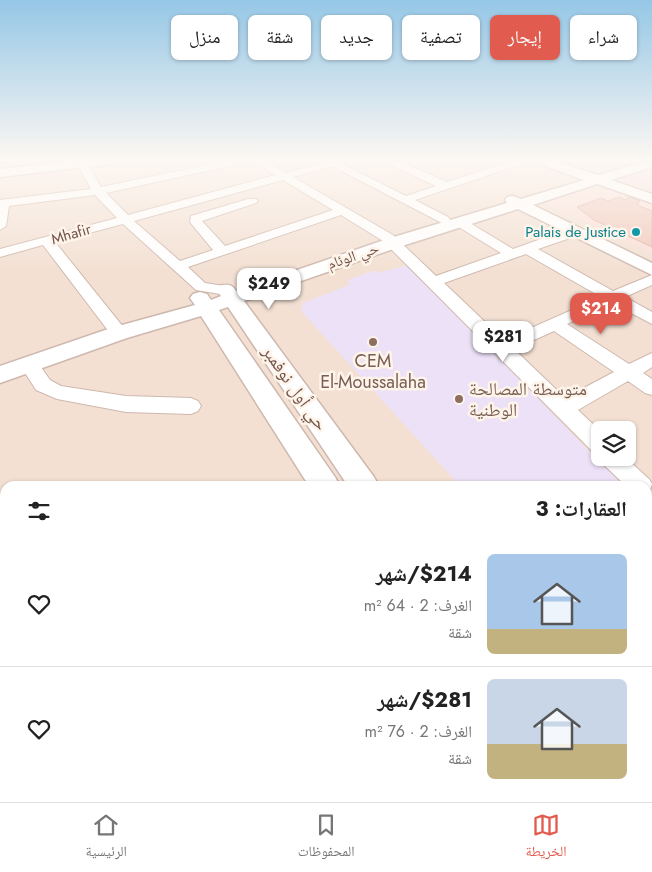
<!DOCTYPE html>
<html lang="ar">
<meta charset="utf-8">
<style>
body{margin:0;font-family:Jost,"Noto Naskh Arabic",sans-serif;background:#f6f6f6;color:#222;direction:rtl;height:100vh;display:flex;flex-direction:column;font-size:19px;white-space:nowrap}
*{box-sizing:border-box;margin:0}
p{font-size:16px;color:#767676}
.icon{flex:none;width:28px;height:28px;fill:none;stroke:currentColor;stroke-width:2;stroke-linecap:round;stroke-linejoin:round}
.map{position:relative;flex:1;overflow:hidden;direction:ltr}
.panel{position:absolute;left:0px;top:481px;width:652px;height:321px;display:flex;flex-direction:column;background:#fff;border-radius:15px 15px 0 0;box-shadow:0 1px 4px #0004;direction:rtl}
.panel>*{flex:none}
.banner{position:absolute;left:15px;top:15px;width:622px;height:45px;direction:rtl;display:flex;gap:10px}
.tools{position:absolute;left:591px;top:421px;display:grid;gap:10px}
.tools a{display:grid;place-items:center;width:45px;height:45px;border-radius:8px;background:#fff;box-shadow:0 1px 4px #0004;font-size:25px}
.price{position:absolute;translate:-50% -42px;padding:0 11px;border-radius:10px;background:#fff;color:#222;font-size:16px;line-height:32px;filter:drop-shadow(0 1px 2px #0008)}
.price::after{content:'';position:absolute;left:50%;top:30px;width:15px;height:11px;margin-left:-8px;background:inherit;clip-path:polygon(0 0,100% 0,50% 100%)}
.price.active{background:#e15b4e;color:#fff}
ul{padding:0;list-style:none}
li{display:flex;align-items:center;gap:15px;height:125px;padding:0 25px}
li+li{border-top:1px solid #e0e0e0}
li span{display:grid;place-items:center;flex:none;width:140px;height:100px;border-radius:8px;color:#555}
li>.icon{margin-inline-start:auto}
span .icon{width:60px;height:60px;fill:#fffc;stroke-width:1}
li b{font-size:21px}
h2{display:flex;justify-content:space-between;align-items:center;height:60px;padding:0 25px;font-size:21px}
.chip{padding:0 18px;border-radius:8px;background:#fff;box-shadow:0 1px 4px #0004;font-size:18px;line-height:45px}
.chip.active{background:#e15b4e;color:#fff}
.tab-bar{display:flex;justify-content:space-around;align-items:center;height:70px;border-top:1px solid #e0e0e0;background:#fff;font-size:14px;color:#767676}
.tab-bar a{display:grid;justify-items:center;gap:2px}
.tab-bar .active{color:#e15b4e}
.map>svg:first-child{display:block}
</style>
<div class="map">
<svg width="652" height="802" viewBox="0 0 652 802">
<rect width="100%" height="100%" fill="#fbefe4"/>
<path fill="#f3e0d3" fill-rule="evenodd" d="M 0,160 L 652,160 L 652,802 L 0,802 ZM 600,430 L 628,430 L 628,458 L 600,458 ZM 5,486 L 648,486 L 648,798 L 5,798 Z"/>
<path fill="#fbded8" d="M 597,189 L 616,191 L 652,204 L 652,253 L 545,203 L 584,190 Z"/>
<path fill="#ece1f7" d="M 409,265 L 623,486 L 460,486 L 301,311 L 303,303 L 349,285 L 348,280 L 375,270 L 377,273 Z"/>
<path fill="#f9d8e0" d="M 652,166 L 652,188 L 626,180 L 626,175 Z"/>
<path fill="#f0cabd" stroke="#e1af9e" d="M 620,197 L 625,200 L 630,197 L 640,201 L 637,205 L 652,211 L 652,247 L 594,220 L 577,207 L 601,198 L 608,201 Z"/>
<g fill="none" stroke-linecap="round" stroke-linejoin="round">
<g stroke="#ceb8ae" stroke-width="2">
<path id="minor" d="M 82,160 L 86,161 L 101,187 L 231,160 L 248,160 L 243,163 L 106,193 L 128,215 L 275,175 L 252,160 L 264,160 L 286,173 L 334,160 L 349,160 L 348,162 L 342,164 L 406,196 L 436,186 L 391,165 L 391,161 L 399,161 L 447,182 L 515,160 L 529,160 L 528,162 L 415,200 L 448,217 L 450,220 L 444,224 L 332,166 L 293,177 L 393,235 L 436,276 L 501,253 L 457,226 L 455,223 L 457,220 L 465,220 L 513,249 L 569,229 L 579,229 L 581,232 L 579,235 L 538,249 L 613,291 L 652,275 L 652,285 L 625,297 L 652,312 L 652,324 L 612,303 L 567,324 L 629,364 L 652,353 L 652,367 L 643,373 L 652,379 L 652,395 L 645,393 L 628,381 L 578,410 L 600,431 L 600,454 L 592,451 L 383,241 L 341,215 L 188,267 L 205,283 L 231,287 L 234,290 L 231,293 L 226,295 L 196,290 L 123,224 L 55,242 L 128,333 L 125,337 L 119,338 L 113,337 L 43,245 L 0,257 L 0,249 L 117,218 L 95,195 L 9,206 L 6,226 L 0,230 L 0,200 L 91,189 L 77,163 ZM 283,180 L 333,210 L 225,246 L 202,221 L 256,203 L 258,201 L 256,199 L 248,199 L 191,216 L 190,222 L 213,250 L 180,261 L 134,221 ZM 526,254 L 601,297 L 504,340 L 444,283 ZM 554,331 L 614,372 L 565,398 L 514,349 Z
M 29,359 L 36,360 L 50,380 L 61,386 L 126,396 L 191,398 L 198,401 L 201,406 L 198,411 L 191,414 L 126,412 L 57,399 L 36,390 L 20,365 L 22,360 Z
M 601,458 L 626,458 L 649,479 L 652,484 L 649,493 L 648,494 L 648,486 L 626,486 L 604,465 Z
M 0,705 L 5,706 L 5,740 L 0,739 Z
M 242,798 L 291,798 L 293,802 L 243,802 Z"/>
</g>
<g stroke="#ceb8ae" stroke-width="3">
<path id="tertiary" d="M 81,160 L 116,160 L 110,164 L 0,177 L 0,169 Z
M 535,160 L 552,160 L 598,175 L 652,160 L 652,167 L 611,180 L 652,194 L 652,203 L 597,184 L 533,205 L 652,263 L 652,275 L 518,209 L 399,247 L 244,301 L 374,477 L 379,486 L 348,486 L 228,307 L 219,310 L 335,477 L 340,486 L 309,486 L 201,316 L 127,338 L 0,383 L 0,366 L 111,328 L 195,305 L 190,298 L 193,294 L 200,292 L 207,294 L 211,300 L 221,296 L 216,290 L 219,286 C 227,284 232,284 236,291 L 387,239 L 507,203 L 505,200 L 507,197 L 512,196 L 521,199 L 584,180 L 537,163 Z
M 511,798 L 558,798 L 560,802 L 513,802 Z
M 562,798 L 609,798 L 611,802 L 564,802 Z"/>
</g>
<use href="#minor" fill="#fff" fill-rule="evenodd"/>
<use href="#tertiary" fill="#fff" fill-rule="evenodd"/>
</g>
<linearGradient id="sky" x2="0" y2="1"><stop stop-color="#95c7e6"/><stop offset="0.59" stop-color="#fdf8f3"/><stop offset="1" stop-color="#fdf8f3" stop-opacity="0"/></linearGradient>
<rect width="652" height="272" fill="url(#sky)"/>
<circle fill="#0f9aa8" stroke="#fef4ea" stroke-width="2" cx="636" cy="232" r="5"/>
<g fill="#8d6e63" stroke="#fef4ea" stroke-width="2">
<circle cx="373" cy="342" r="5"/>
<circle cx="459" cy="399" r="5"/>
</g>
<g text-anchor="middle" stroke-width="5" stroke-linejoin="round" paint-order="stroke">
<g font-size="15" fill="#0d838f" stroke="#fef4ea" text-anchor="end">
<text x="626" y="237">Palais de Justice</text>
</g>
<g font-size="15" fill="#73544b" stroke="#fef4ea">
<text transform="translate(71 234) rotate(-16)" y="5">Mhafir</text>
<text transform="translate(353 256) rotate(-19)" y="5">حي الوئام</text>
</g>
<g font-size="18" fill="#785e54" stroke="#fef4ea">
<text x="373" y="367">CEM<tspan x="373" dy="21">El-Moussalaha</tspan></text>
<text x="469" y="395" text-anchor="start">متوسطة المصالحة<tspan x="469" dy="21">الوطنية</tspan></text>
</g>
<g font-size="18" fill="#73544b" stroke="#fef4ea">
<text transform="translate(295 388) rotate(55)" y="6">حي أول نوفمبر</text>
</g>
</g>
</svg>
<div class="tools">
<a><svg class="icon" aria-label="layers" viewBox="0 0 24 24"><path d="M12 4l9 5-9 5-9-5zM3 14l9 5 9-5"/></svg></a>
</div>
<b class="price" style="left:269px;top:310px">$249</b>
<b class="price active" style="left:601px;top:335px">$214</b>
<b class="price" style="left:503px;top:363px">$281</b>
<div class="banner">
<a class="chip">شراء</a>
<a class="chip active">إيجار</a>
<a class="chip">تصفية</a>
<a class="chip">جديد</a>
<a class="chip">شقة</a>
<a class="chip">منزل</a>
</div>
<section class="panel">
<h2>العقارات: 3<svg class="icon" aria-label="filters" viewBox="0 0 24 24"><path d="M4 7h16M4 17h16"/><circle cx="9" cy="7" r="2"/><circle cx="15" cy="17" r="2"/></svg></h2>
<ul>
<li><span style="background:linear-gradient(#a9c7e8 75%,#c2b280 0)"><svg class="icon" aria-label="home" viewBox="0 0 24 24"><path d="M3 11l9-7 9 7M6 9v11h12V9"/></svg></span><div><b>$214/شهر</b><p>الغرف: 2 · 64 m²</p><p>شقة</p></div><svg class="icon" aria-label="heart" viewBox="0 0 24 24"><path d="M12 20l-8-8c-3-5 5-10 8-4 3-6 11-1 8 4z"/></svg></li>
<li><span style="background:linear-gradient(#c9d6e8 65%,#c2b280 0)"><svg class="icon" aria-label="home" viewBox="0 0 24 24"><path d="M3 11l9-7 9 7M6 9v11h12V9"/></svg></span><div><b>$281/شهر</b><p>الغرف: 2 · 76 m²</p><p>شقة</p></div><svg class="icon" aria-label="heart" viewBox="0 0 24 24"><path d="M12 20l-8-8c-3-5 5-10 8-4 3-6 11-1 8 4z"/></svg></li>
</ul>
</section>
</div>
<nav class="tab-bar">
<a class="active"><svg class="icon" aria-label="map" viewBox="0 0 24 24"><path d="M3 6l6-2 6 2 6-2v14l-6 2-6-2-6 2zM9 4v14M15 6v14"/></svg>الخريطة</a>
<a><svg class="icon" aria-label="saved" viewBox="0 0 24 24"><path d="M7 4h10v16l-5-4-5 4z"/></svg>المحفوظات</a>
<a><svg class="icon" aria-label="home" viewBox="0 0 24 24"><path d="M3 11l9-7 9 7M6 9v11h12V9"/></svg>الرئيسية</a>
</nav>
